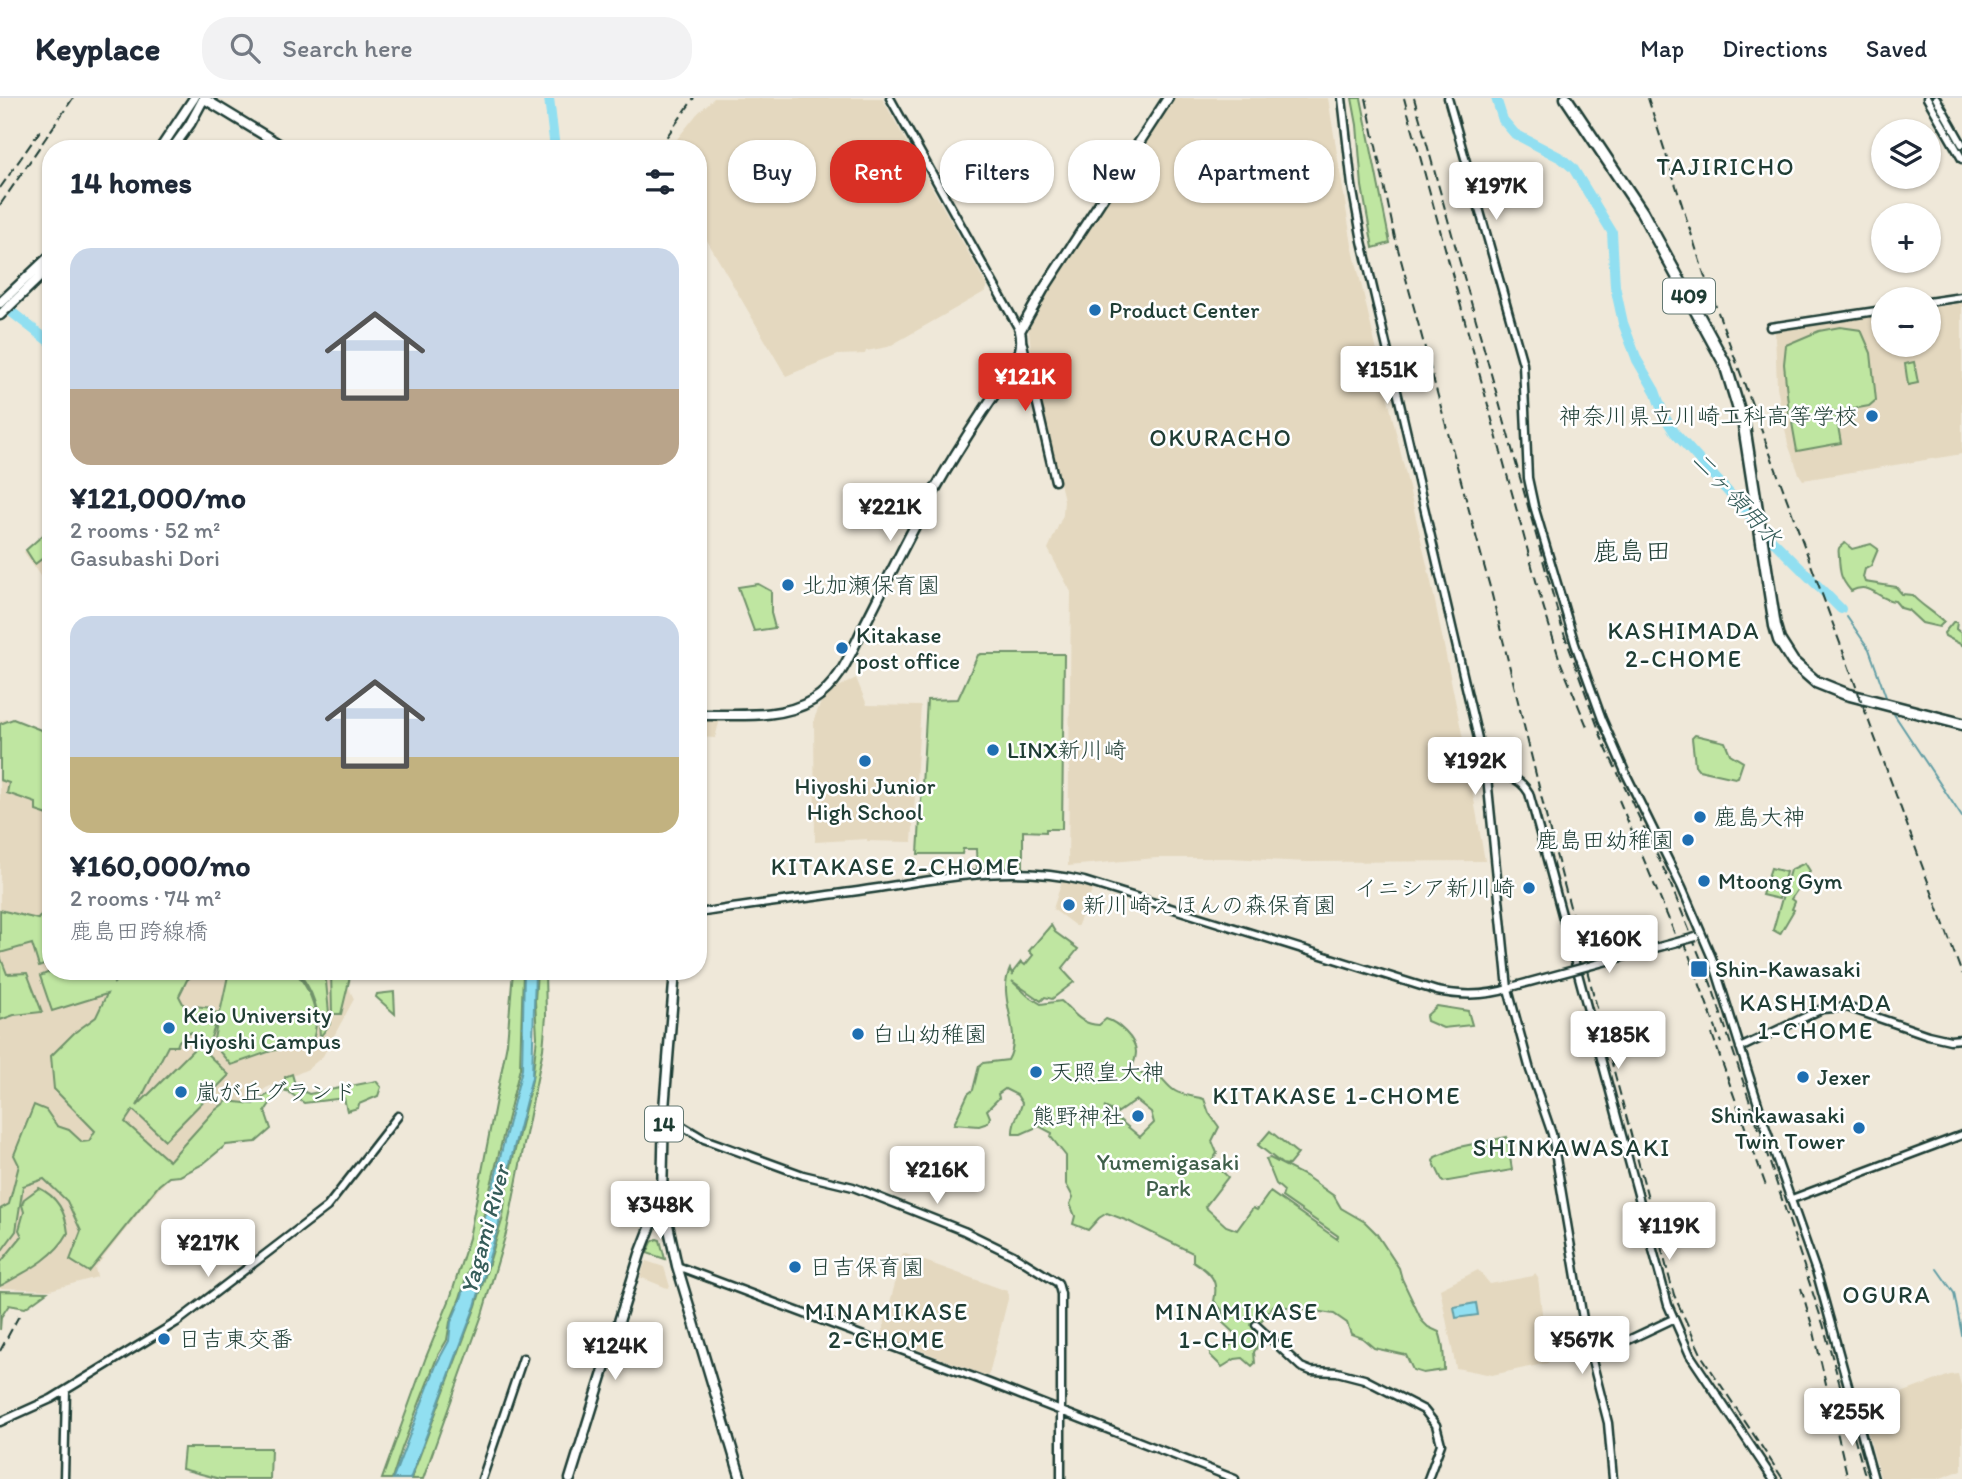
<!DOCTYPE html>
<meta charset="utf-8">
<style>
body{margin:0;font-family:Itim,"Klee One",sans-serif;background:#f2f2f3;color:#1f2937;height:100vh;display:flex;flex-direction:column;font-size:26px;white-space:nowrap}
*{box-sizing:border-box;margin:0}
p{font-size:23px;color:#747a83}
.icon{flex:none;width:38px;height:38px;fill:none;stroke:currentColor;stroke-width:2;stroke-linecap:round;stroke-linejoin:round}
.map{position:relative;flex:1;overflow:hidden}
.side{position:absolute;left:42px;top:42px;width:665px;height:840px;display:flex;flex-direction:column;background:#fff;border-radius:28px;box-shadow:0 2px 5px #0004}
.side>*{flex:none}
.guide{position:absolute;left:728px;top:42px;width:665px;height:63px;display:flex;gap:14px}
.tools{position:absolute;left:1871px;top:21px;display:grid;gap:14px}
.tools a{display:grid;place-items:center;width:70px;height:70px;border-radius:50%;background:#fff;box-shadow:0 2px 5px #0004;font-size:35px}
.price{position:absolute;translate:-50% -60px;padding:0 16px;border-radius:7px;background:#fff;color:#222;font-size:23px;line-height:46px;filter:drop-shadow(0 2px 4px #0008)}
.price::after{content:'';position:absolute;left:50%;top:42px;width:21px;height:16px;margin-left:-10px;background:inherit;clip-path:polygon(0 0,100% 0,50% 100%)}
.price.selected{background:#d93025;color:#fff}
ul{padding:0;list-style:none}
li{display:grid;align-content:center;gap:14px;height:371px;padding:0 28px}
li span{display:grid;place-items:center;height:217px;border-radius:21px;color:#555}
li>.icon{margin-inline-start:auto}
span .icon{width:126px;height:126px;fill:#fffc;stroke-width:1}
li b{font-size:30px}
h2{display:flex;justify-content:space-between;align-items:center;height:84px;padding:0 28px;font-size:30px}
.chip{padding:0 24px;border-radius:28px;background:#fff;box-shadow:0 2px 5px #0004;font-size:24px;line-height:63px}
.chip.selected{background:#d93025;color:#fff}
header{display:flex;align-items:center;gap:42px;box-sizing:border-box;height:98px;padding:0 35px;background:#fff;border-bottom:2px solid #e0e1e3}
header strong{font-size:33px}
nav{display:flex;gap:38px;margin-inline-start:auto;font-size:24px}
.search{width:490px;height:63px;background:#f2f2f3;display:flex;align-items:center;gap:18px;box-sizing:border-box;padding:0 24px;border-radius:28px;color:#747a83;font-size:26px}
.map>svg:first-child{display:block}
</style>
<header>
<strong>Keyplace</strong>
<div class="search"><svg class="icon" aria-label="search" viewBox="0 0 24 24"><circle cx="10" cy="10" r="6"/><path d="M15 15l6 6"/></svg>Search here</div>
<nav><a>Map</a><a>Directions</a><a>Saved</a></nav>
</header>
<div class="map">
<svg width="1962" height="1381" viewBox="0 0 1962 1381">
<rect width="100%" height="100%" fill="#efe8d9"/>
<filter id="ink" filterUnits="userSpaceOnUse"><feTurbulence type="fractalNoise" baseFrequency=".0143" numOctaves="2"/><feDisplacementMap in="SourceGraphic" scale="14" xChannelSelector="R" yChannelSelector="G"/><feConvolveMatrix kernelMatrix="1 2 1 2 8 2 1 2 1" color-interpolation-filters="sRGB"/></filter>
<g filter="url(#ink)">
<path fill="#e4d8bf" d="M 714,0 L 882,0 L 987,188 L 986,193 L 888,249 L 866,253 L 865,256 L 838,257 L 786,278 L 698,127 L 698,51 L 669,51 L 697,16 Z
M 1171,0 L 1328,0 L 1352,147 L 1431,484 L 1464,646 L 1485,763 L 1307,764 L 1230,760 L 1156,760 L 1068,768 L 1071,494 L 1048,451 L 1063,417 L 1064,402 L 1033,268 L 1028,226 L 1047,191 L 1129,65 L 1135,65 L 1141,56 L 1144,51 L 1143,42 Z
M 1962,205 L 1962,356 L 1803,382 L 1799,376 L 1788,346 L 1777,289 L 1775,232 L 1883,216 L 1883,247 L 1928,247 L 1929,210 Z
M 51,430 L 51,489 L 48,490 L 24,454 Z
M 856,580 L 867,607 L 921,608 L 912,744 L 867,743 L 867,741 L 815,744 L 814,621 L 822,602 L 835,591 Z
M 7,621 L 51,637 L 51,873 L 341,873 L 354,901 L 323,958 L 308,971 L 266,990 L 208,1036 L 150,1101 L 95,1170 L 97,1179 L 50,1192 L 0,1190 L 0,623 Z
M 720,621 L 715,640 L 698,639 L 698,622 Z
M 1062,783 L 1093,791 L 1077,829 L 1053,811 Z
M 903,1155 L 1007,1193 L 1009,1197 L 989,1276 L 987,1278 L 883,1238 L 882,1235 Z
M 646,1163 L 664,1169 L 670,1189 L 667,1190 L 640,1179 Z
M 1478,1172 L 1490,1186 L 1533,1178 L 1535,1175 L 1538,1179 L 1546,1251 L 1552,1258 L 1548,1265 L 1492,1277 L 1456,1270 L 1440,1191 Z
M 1958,1276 L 1962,1291 L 1962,1372 L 1938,1381 L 1881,1381 L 1861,1310 L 1950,1277 Z"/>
<path fill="#bfe6a1" stroke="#6f926a" stroke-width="2" fill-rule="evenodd" d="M 1352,0 L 1361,0 L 1390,145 L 1373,150 L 1362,88 L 1357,27 Z
M 1840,229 L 1861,232 L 1871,255 L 1876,302 L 1869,308 L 1803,320 L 1799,314 L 1789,315 L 1784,266 L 1786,247 L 1819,233 Z
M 1914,264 L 1918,285 L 1908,287 L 1905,266 Z
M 1836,317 L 1841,345 L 1797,353 L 1792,325 Z
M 43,437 L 51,444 L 51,454 L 35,466 L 26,452 Z
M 1845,445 L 1852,451 L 1871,446 L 1878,451 L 1871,468 L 1865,471 L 1863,479 L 1865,484 L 1896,489 L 1902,496 L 1912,497 C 1918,505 1935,515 1944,524 L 1939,529 L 1922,525 L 1908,512 L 1901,510 L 1895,503 C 1877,502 1872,483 1851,493 C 1840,480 1840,475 1839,460 C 1839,451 1836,451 1845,445 Z
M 758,486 L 771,493 L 771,515 L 775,530 L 754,533 L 738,489 Z
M 1953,524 L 1957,524 L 1956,531 L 1962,536 L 1962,547 L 1945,538 L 1944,535 Z
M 981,556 L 1064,556 L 1062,731 L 1046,731 L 1046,734 L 1023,733 L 1023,770 L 977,772 L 976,751 L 963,751 L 962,756 L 918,756 L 927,602 L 958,601 L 978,557 Z
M 13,621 L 51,636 L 51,718 L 36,713 L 36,705 L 7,695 L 9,685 L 0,682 L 0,626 Z
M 1695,637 L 1725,644 L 1730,656 L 1743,664 L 1738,679 L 1735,680 L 1699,672 L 1695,667 L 1692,640 Z
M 1805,765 L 1810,773 L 1791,801 L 1795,804 L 1792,811 L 1794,812 L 1780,836 L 1773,832 L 1790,772 Z
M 1771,770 L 1786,774 L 1779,801 L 1762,797 Z
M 51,803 L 51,840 L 46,842 L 51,853 L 51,864 L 39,869 L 32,846 L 0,855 L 0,812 L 38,821 Z
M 1051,827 L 1055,834 L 1078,851 L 1062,871 L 1074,884 L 1052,901 L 1045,899 L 1041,903 L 1012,883 L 1028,898 L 1041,906 L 1061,903 C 1074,914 1079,926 1099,927 L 1106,921 C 1117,924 1136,941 1136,954 C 1136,959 1134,965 1132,970 L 1142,976 C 1159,968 1163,986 1175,993 C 1183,998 1195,998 1204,1001 L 1209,1015 L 1219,1029 L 1212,1043 L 1217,1055 L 1212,1063 L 1228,1079 L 1205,1109 L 1226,1128 L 1237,1132 L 1253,1110 L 1257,1112 L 1270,1094 L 1337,1141 L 1338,1138 L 1282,1099 L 1284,1093 L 1276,1086 L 1266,1061 L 1270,1060 L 1307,1079 L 1334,1098 L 1341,1110 L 1365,1124 L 1376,1135 L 1399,1170 L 1402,1181 L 1422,1223 L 1428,1229 L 1439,1234 C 1443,1243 1444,1262 1444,1272 L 1423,1275 L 1413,1272 L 1406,1257 L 1374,1250 L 1362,1240 L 1351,1236 L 1347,1225 L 1334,1216 L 1274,1207 L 1254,1232 L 1260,1244 L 1254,1254 L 1255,1265 L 1252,1268 L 1243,1260 L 1235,1261 L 1222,1269 L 1210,1257 L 1210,1251 L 1218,1247 L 1226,1250 L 1237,1242 L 1235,1236 L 1220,1222 L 1224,1218 L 1222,1212 L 1214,1203 C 1219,1182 1211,1175 1193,1163 L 1193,1155 L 1128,1123 L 1107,1115 L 1099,1120 L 1088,1132 L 1073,1126 L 1075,1118 L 1070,1106 L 1073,1099 L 1066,1086 L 1066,1058 L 1051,1039 L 1052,1035 L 1039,1028 L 1021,1036 L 1013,1036 C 1012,1023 1020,1016 1022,1005 L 1017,997 L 1005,991 L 998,996 L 999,1000 L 987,1012 L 990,1019 L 988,1025 L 979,1028 L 954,1026 L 968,996 L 973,992 L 979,968 L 983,965 L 1008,962 C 1024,934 996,900 1010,871 L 1013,878 L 1013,874 L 1021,864 L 1025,867 L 1033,857 L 1029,853 ZM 1136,1002 L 1151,1014 L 1154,1025 L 1140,1039 L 1104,1009 L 1117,1015 Z
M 0,858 L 7,876 L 27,875 L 42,914 L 14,917 L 0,922 Z
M 52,873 L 109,873 L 114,885 C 129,867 175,873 198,873 L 187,882 L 179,898 L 190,919 L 194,908 L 213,910 L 213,914 L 220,915 L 229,873 L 295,873 C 312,894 322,918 312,944 L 271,953 L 231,967 L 213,946 L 219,916 L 207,951 L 191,934 L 179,943 L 177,948 L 168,948 L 137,1008 L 198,947 L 229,977 L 165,1042 L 133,1012 L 125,1024 L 169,1063 L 213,1014 L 227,1003 L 253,1006 L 285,985 L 285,979 L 292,976 L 296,990 L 309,996 L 376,983 L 381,989 L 378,998 L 359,1006 L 358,1010 L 347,1013 L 344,1000 L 304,1005 L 286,992 L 274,1000 L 265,1013 L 271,1031 L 256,1044 L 226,1047 L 203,1066 L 180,1078 L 169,1079 L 159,1087 L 89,1174 L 70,1162 L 81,1133 L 67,1103 L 44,1081 L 23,1088 L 16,1133 L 0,1155 L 0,1111 L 9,1106 L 19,1067 L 14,1057 L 34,1007 L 46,1012 L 57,1028 L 69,1032 L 82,1044 L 89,1043 L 95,1033 L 54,991 L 51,958 L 74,935 L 96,919 L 107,896 L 52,913 L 40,878 Z
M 297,873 L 325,873 L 330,926 L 320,939 C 319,913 314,893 297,873 Z
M 331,873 L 351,875 L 341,916 L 332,916 Z
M 513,873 L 523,873 L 520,970 L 477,1144 L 460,1200 L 450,1224 L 447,1242 L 438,1257 L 402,1350 L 392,1381 L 382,1381 L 426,1259 L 450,1201 L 469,1140 L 507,945 Z
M 537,873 L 545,873 L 546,918 L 543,951 L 507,1132 L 482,1217 L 423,1381 L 411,1381 L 476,1208 L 503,1119 L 507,1085 L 532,982 L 537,939 L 535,903 Z
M 394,894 L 395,916 L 376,899 L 377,896 Z
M 1437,908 L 1468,913 L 1472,927 L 1443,930 L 1427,923 L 1426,918 Z
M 1270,1033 L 1298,1056 L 1289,1067 L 1282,1066 L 1258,1047 Z
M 1507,1039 L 1512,1072 L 1443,1084 L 1433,1063 L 1435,1059 L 1459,1049 Z
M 39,1090 C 58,1099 66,1115 68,1135 C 54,1161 25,1174 0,1188 L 0,1165 L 22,1138 L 19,1132 L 24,1114 L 22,1107 L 24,1101 Z
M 657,1141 L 660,1142 L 665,1161 L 647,1155 L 652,1144 Z
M 0,1193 L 47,1194 L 25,1210 L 9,1207 L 1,1219 L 0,1232 Z
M 184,1350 L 271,1350 L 270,1381 L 220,1381 L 182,1371 Z"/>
<path fill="#91dff1" stroke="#639ea5" stroke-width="2" d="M 524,873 L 535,873 L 532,979 L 505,1085 L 499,1126 L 475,1208 L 410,1381 L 393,1381 L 437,1265 L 449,1243 L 451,1224 L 461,1201 L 481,1136 L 522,971 Z
M 1476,1205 L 1478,1217 L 1456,1220 L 1454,1209 Z"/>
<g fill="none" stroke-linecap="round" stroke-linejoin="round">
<path stroke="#639ea5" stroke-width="2" d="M 1834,503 L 1836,511
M 1847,519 L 1869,551 L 1886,599
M 1892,613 L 1962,719
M 1937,1171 L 1954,1195 L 1962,1237"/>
<path stroke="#91dff1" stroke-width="10" d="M 549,0 L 555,51
M 1496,0 L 1503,22 L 1515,36 L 1561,60 L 1573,70 L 1612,134 L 1615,188 L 1623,225 L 1637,262 L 1655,293 L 1664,318 L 1675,335 L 1768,438 L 1841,511
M 0,205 L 51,245"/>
<g stroke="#1f3d34" stroke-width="11">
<path id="minor" d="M 890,0 L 1020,233
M 1342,0 L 1352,88 L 1362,143 L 1487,679 L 1508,891 L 1530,972 L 1552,1036 L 1586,1239 L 1608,1325 L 1613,1381
M 1448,0 L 1523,266 L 1528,380 L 1534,408 L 1575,546 L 1602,621 L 1626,676 L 1682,790 L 1712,860 L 1764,1025 L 1817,1176 L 1874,1381
M 1927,0 L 1962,61
M 1936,0 L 1962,46
M 1928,204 L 1962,199
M 1770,229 L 1883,212
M 1023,246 L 1055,383
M 1487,679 C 1505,676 1519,678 1529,695 L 1668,1207 L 1690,1257 L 1773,1381
M 698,815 C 749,807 800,801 851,794 C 928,783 1007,764 1084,783 L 1437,893 C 1462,898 1487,898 1511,890
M 1740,950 L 1822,911 L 1847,909 L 1928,937 L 1950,942 L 1962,941
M 664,1017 L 704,1041 L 803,1077 L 853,1089 L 964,1133 L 1013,1157 L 1058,1185 L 1061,1196 L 1061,1381
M 1792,1101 L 1962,1037
M 677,1168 L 992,1286 L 1235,1381
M 1256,1227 L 1301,1269 L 1311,1273 L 1337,1274 L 1364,1281 L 1424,1312 L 1436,1327 L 1441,1346 L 1428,1381
M 1590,1252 L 1620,1246 L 1673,1221
M 0,1324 L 51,1301 L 177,1224 L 327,1109 L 398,1018
M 64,1381 L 66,1292
M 482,1381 L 523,1260"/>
</g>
<g stroke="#1f3d34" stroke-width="13">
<path id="major" d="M 203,0 L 287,51
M 160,51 L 194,0
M 172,51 L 190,26 L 204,0
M 0,205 L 51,157
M 0,217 L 51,168
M 698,617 C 736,616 780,622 813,602 C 842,584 851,553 866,524 C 886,485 905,445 927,406 C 953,357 984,312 1015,266 C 1020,256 1023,245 1020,233 L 1043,192 L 1168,0
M 675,873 L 664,1011 L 662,1099 L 677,1168 L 741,1381
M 570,1381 L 640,1156 L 662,1099"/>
</g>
<g stroke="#1f3d34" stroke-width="15">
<path id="highway" d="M 1566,0 L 1642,114 L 1725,266 L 1744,328 L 1775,528 L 1779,542 L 1793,564 L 1816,584 L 1846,596 L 1962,626"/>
</g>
<use href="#minor" stroke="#fff" stroke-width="6"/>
<use href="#major" stroke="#fff" stroke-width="8"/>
<use href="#highway" stroke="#fff" stroke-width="10"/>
<path stroke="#1f3d34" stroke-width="2" stroke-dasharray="10 5" stroke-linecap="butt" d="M 1366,0 L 1395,140 L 1491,493 L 1550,734 L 1674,1197 L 1703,1260 L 1783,1381
M 1404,0 L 1541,501 L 1560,563 L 1588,631
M 1414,0 L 1562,530 L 1604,646 L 1668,780 L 1711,886 L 1823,1226 L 1866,1381
M 1648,0 L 1705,179 L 1962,876
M 658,51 L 694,0
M 0,90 L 42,30
M 0,107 L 73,0
M 1619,702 L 1682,853
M 1684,843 L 1721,945
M 1712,936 L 1767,1091
M 1801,1190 L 1814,1234 L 1848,1381
M 0,1253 L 21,1214"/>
<g stroke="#1f3d34" stroke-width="11" stroke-linecap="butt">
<path id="minor-bridge" d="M 1515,888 L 1696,839"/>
</g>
<use href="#minor-bridge" stroke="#fff" stroke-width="6"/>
</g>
</g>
<g fill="#1f6fb2" stroke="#fff" stroke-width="2.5">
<circle cx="1095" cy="212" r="7"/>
<circle cx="1872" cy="318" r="7"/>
<circle cx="788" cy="487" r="7"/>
<circle cx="842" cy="550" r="7"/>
<circle cx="993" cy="652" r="7"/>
<circle cx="865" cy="663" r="7"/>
<circle cx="1700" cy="719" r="7"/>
<circle cx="1688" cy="742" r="7"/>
<circle cx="1704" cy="783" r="7"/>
<circle cx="1529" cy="790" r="7"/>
<circle cx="1069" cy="807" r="7"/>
<rect x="1690" y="862" width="18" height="18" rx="3.5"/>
<circle cx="169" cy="930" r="7"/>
<circle cx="858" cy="936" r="7"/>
<circle cx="1036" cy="974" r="7"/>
<circle cx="1803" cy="979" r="7"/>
<circle cx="181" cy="994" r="7"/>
<circle cx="1138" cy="1018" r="7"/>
<circle cx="1859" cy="1030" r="7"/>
<circle cx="795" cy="1169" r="7"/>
<circle cx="164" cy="1241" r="7"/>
</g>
<g text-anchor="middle" stroke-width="5" stroke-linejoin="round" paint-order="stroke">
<g fill="#fff" stroke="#627771" stroke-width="2">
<rect x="1663" y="180.5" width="52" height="35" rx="5"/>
<rect x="645" y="1008.5" width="38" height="35" rx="5"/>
</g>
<g font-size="21" font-weight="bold" fill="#1f3d34">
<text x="1689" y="205">409</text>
<text x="664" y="1033">14</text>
</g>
<g font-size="23" fill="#1f3d34" stroke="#fff" text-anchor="start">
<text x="1109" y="220">Product Center</text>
<text x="1858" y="326" text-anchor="end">神奈川県立川崎工科高等学校</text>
<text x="802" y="495">北加瀬保育園</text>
<text x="856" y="545">Kitakase<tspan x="856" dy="26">post office</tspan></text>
<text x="1007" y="660">LINX新川崎</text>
<text x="865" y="696" text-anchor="middle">Hiyoshi Junior<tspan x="865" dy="26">High School</tspan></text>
<text x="1714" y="727">鹿島大神</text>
<text x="1674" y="750" text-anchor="end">鹿島田幼稚園</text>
<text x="1718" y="791">Mtoong Gym</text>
<text x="1515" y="798" text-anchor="end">イニシア新川崎</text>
<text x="1083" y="815">新川崎えほんの森保育園</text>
<text x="1715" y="879">Shin-Kawasaki</text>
<text x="183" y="925">Keio University<tspan x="183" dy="26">Hiyoshi Campus</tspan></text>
<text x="872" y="944">白山幼稚園</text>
<text x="1050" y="982">天照皇大神</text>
<text x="1817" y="987">Jexer</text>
<text x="195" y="1002">嵐が丘グランド</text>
<text x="1845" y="1025" text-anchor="end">Shinkawasaki<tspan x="1845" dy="26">Twin Tower</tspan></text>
<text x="1124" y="1026" text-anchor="end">熊野神社</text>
<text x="809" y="1177">日吉保育園</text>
<text x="178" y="1249">日吉東交番</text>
</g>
<g font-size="23" fill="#3f5f4a" stroke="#fff">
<text x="1168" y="1072">Yumemigasaki<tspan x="1168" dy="26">Park</tspan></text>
</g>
<g font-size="24" letter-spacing="2" fill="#1f3d34" stroke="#fff">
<text x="1726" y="77">TAJIRICHO</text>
<text x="1221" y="348">OKURACHO</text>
<text x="1684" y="541">KASHIMADA<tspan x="1684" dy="28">2-CHOME</tspan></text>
<text x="896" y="777">KITAKASE 2-CHOME</text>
<text x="1816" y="913">KASHIMADA<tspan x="1816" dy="28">1-CHOME</tspan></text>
<text x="1337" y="1006">KITAKASE 1-CHOME</text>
<text x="1572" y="1058">SHINKAWASAKI</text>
<text x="1887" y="1205">OGURA</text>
<text x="887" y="1222">MINAMIKASE<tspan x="887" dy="28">2-CHOME</tspan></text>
<text x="1237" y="1222">MINAMIKASE<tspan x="1237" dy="28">1-CHOME</tspan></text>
</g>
<g font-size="24" font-style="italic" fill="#365d5a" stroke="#fff">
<text transform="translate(1737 401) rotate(47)" y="8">二ヶ領用水</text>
<text transform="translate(485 1132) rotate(-75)" y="8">Yagami River</text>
</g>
<g font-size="26" fill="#1f3d34" stroke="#fff">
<text x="1632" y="462">鹿島田</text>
</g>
</g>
</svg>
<div class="tools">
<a><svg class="icon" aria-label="layers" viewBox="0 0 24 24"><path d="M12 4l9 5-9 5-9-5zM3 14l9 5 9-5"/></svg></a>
<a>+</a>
<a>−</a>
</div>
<b class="price" style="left:1496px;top:124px">¥197K</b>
<b class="price" style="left:1387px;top:308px">¥151K</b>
<b class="price selected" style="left:1025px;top:315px">¥121K</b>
<b class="price" style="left:890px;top:445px">¥221K</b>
<b class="price" style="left:1475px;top:699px">¥192K</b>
<b class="price" style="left:1609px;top:877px">¥160K</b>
<b class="price" style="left:1618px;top:973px">¥185K</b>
<b class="price" style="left:937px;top:1108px">¥216K</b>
<b class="price" style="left:660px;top:1143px">¥348K</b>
<b class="price" style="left:1669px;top:1164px">¥119K</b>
<b class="price" style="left:208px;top:1181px">¥217K</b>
<b class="price" style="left:1582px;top:1278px">¥567K</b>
<b class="price" style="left:615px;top:1284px">¥124K</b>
<b class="price" style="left:1852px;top:1350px">¥255K</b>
<div class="guide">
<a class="chip">Buy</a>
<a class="chip selected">Rent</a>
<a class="chip">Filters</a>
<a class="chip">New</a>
<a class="chip">Apartment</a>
</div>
<section class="side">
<h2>14 homes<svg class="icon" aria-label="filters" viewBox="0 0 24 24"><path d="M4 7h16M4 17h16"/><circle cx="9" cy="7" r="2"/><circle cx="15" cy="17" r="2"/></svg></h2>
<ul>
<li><span style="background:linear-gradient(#c9d6e8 65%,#b9a48a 0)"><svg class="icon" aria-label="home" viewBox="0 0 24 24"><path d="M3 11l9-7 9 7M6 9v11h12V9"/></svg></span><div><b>¥121,000/mo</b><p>2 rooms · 52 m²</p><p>Gasubashi Dori</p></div></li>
<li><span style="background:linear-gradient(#c9d6e8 65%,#c2b280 0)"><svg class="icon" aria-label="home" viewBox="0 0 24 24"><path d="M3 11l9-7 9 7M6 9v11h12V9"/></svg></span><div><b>¥160,000/mo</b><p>2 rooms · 74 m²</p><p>鹿島田跨線橋</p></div></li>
</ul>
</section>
</div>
